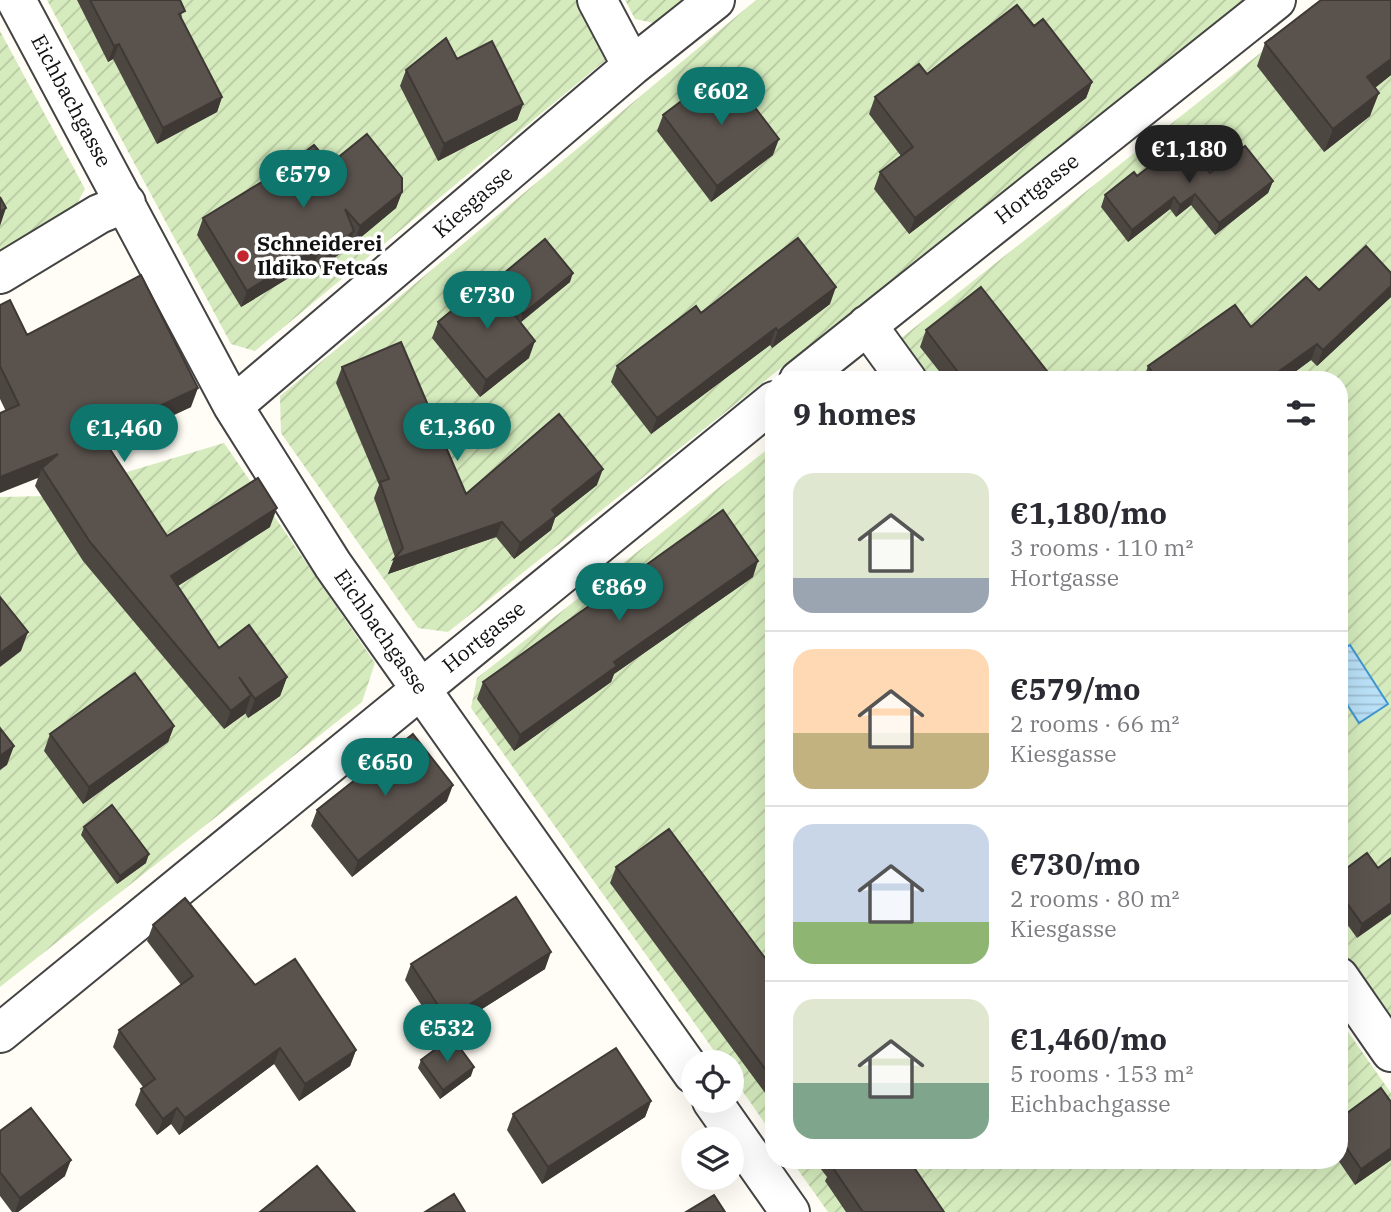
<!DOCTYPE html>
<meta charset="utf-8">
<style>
body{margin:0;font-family:"IBM Plex Serif",serif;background:#f2f2f3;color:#2b2b33;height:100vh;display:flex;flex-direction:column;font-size:26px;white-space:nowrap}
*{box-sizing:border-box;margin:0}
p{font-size:23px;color:#7c7c81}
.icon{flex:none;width:38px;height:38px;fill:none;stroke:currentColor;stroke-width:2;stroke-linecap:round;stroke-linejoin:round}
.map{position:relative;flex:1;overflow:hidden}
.drawer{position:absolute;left:765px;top:371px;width:583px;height:798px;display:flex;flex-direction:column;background:#fff;border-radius:28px;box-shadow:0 7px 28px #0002}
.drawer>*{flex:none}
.buttons{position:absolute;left:681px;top:1050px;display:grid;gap:14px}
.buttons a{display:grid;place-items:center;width:63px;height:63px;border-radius:50%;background:#fff;box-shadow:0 7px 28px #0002;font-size:35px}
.price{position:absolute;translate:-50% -60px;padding:0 16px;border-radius:24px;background:#0f766e;color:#fff;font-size:23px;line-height:46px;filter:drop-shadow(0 2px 4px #0008)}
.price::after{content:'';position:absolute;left:50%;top:42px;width:21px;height:16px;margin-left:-10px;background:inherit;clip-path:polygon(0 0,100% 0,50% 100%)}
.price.active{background:#222;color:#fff}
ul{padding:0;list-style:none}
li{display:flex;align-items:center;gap:21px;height:175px;padding:0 28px}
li+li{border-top:2px solid #e1e1e2}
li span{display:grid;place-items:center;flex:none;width:196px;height:140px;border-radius:21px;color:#555}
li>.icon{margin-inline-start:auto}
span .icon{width:84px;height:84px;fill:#fffc;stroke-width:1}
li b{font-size:30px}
h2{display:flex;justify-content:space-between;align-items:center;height:84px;padding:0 28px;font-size:30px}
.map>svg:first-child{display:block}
</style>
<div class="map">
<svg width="1391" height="1212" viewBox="0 0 1391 1212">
<defs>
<pattern id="garden-furrows" width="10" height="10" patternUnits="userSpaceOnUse" patternTransform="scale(1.75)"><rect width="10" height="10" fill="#d5ebbd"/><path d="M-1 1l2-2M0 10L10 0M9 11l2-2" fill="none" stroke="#b6c8a1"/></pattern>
<pattern id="water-rules" width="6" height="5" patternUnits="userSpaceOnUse" patternTransform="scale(1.75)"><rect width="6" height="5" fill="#b9e0f7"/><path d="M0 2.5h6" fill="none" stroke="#9ebfd3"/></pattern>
</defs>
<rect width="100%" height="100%" fill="#fffdf5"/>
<path fill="url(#garden-furrows)" d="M 47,0 L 577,0 L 608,58 L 255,351 L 231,344 Z
M 625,0 L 688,0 L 659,24 L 635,19 Z
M 756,0 L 1245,0 L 448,632 L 418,628 L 281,433 L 280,396 Z
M 1327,0 L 1391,0 L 1391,1019 L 1339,945 L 1339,380 L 923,380 L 895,343 Z
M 0,31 L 85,189 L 74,209 L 0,252 Z
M 224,443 L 375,663 L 362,702 L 0,987 L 0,497 L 47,496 Z
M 773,445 L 773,1135 L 732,1076 L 732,1062 L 722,1062 L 471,708 L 477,678 Z
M 1339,1019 L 1391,1093 L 1391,1212 L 828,1212 L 791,1160 L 1339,1160 Z"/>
<path fill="url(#water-rules)" stroke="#3f96cf" stroke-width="2" d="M 1350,645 L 1388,704 L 1359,723 L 1339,692 L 1339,652 Z"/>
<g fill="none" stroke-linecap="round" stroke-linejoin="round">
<g stroke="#444" stroke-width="42">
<path id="street" d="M 16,0 L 233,406 L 333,565 L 693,1074
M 597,0 L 632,66
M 0,274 L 99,214 L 126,203
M 867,325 L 907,380
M 799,380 L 1276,0
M 233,406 L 632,66 L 715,0
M 1339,977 L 1391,1052
M 0,1033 L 774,401
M 712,1101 L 790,1212"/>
</g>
<use href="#street" stroke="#fff" stroke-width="38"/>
</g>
<path fill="#4d4742" d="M 77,0 L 180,0 L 182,19 L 222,97 L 217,112 L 157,144 L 113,59 L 108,62 Z
M 1034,26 L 1092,82 L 1086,98 L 909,234 L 874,189 L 880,172 L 901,156 L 869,114 L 875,97 Z
M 1265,43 L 1391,75 L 1375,88 L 1370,116 L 1324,152 L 1257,66 Z
M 457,59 L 523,104 L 517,120 L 438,161 L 400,86 L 406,70 Z
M 663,115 L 773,155 L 711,202 L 657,131 Z
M 330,164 L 402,192 L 396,208 L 354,243 L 351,240 L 348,247 L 321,269 L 315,262 L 241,307 L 197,235 L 203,218 Z
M 1210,173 L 1273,181 L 1268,193 L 1215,235 L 1191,205 L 1176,217 L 1170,209 L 1128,242 L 1101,207 L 1105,195 L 1137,176 Z
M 1391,273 L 1391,297 L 1317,366 L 1311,360 L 1284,380 L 1143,380 L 1148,366 L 1251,327 L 1319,290 Z
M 503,274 L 570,282 L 520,322 L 529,358 L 480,397 L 432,338 L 438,322 L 518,320 L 499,283 Z
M 830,304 L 772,348 L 770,345 L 651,434 L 611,382 L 617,366 L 701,313 Z
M 0,305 L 27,335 L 191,407 L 108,446 L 167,536 L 270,527 L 178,586 L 219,648 L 287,677 L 280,696 L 248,718 L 245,713 L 224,729 L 83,561 L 35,486 L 38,478 L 0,399 Z
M 926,330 L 1054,380 L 946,380 L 920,347 Z
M 342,367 L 466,494 L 597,485 L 555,518 L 551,530 L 514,559 L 496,537 L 388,574 L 395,557 L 374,498 L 379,485 L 336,383 Z
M 753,577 L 614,674 L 611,682 L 514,751 L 477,699 L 483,682 Z
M 174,726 L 168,742 L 83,804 L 44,751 L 50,734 Z
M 447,801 L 352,877 L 311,826 L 317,810 Z
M 84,827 L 146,863 L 117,884 L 81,835 Z
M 1391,858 L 1357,938 L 1339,913 L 1339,874 L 1378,868 Z
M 616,867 L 774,970 L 774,1105 L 610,883 Z
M 153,925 L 255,985 L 356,1050 L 350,1066 L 299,1101 L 274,1064 L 179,1135 L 171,1124 L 157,1135 L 135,1105 L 141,1089 L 143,1087 L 113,1047 L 119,1030 L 181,985 L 147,941 Z
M 411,964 L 545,969 L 441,1035 L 405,980 Z
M 421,1060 L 471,1076 L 440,1099 L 418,1068 Z
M 651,1101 L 645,1117 L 542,1184 L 507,1130 L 513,1114 Z
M 1391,1102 L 1391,1160 L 1355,1185 L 1338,1160 L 1339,1160 L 1339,1119 Z
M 0,1131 L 65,1176 L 18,1212 L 12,1212 L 0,1196 Z
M 814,1160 L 909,1160 L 944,1212 L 846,1212 L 825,1181 L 827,1177 Z"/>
<path fill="#3f3936" d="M 119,44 L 113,59 L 108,62 L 114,46 Z
M 1391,59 L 1391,75 L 1358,101 L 1367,77 Z
M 1092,82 L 1086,98 L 909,234 L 915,218 Z
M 1379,93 L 1370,116 L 1324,152 L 1333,129 Z
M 222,97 L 217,112 L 157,144 L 163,128 Z
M 523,104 L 517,120 L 438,161 L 444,144 Z
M 779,139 L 773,155 L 711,202 L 717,186 Z
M 1273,181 L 1268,193 L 1215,235 L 1219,223 Z
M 402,192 L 396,208 L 354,243 L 360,226 Z
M 1195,194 L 1191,205 L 1176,217 L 1180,205 Z
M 1174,197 L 1170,209 L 1128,242 L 1132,230 Z
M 6,208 L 0,226 L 0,212 Z
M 354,231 L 348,247 L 321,269 L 327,253 Z
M 321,245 L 315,262 L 241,307 L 247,291 Z
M 573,273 L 570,282 L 520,323 L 523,314 Z
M 1391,286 L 1391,297 L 1317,366 L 1323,350 Z
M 836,287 L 830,304 L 772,348 L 778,331 Z
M 776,328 L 770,345 L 651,434 L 657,418 Z
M 535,341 L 529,358 L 480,397 L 486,380 Z
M 1317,344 L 1311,360 L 1284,380 L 1267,380 Z
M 198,388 L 191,407 L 93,452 L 100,434 Z
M 58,454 L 42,468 L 38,478 L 0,493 L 0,477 Z
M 603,469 L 597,485 L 555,518 L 551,530 L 514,559 L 520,543 L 552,510 Z
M 277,508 L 270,527 L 165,594 L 171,576 Z
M 502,522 L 496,537 L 388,574 L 394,559 Z
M 758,561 L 753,577 L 614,674 L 611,682 L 514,751 L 520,735 L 614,662 Z
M 28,632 L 21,651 L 0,667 L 0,653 Z
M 287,677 L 280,696 L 248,718 L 255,699 Z
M 251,695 L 245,714 L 224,729 L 231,711 Z
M 174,726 L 168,742 L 83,804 L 89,787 Z
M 1344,733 L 1339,746 L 1339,736 Z
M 14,746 L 7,765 L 0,770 L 0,756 Z
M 453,785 L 447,801 L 352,877 L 358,861 Z
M 149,854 L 146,863 L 117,884 L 120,876 Z
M 1391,903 L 1391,914 L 1357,938 L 1362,924 Z
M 551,952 L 545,969 L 441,1035 L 447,1019 Z
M 280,1048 L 274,1064 L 179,1135 L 185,1118 Z
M 356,1050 L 350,1066 L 299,1101 L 305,1084 Z
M 474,1067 L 471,1076 L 440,1099 L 443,1090 Z
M 651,1101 L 645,1117 L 542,1184 L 548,1167 Z
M 177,1108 L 171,1124 L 157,1135 L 163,1119 Z
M 1391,1148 L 1391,1160 L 1355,1185 L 1361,1169 Z
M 71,1160 L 65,1176 L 18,1212 L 15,1212 L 20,1198 Z"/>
<path fill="#5a524d" stroke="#3f3936" stroke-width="2" d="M 90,0 L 180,0 L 185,11 L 179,14 L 222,97 L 163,128 L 119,44 L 114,46 Z
M 1321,0 L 1391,0 L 1391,59 L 1367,77 L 1379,93 L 1333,129 L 1265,43 Z
M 1017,5 L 1034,26 L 1043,19 L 1092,82 L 915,218 L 880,172 L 913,147 L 875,97 L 919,64 L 927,74 Z
M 446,38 L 457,59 L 492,41 L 523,104 L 444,144 L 406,70 Z
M 725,68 L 779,139 L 717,186 L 663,115 Z
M 367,134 L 402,178 L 402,192 L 360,226 L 345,209 L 354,231 L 327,253 L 321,245 L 247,291 L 203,218 L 283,169 L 314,145 L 330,164 Z
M 1184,140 L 1210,173 L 1245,146 L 1273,181 L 1219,223 L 1195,194 L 1180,205 L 1174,197 L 1132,230 L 1105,195 L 1134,172 L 1137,176 Z
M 0,197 L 6,208 L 0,212 Z
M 798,238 L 836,287 L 778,331 L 776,328 L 657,418 L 617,366 L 696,306 L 701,313 Z
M 545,239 L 573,273 L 523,314 L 503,274 Z
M 1366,246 L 1391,273 L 1391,286 L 1323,350 L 1317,344 L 1267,380 L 1158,380 L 1148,366 L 1235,305 L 1251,327 L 1306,277 L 1319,290 Z
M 141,275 L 198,388 L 100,434 L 167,536 L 258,478 L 277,508 L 171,576 L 219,648 L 249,625 L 287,677 L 255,699 L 239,677 L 251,695 L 231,711 L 90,542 L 42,468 L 58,454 L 0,477 L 0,413 L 19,405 L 0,366 L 0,305 L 10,300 L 27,335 Z
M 488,281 L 535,341 L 486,380 L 438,322 Z
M 981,287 L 1054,380 L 964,380 L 926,330 Z
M 401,342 L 466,494 L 559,414 L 603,469 L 552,510 L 556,515 L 520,543 L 502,522 L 394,559 L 403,548 L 380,482 L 389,479 L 342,367 Z
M 723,510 L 758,561 L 614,662 L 617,666 L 520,735 L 483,682 Z
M 0,597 L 28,632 L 0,653 Z
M 135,673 L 174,726 L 89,787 L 50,734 Z
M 1339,725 L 1344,733 L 1339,736 Z
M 0,728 L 14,746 L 0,756 Z
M 413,734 L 453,785 L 358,861 L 317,810 Z
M 112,805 L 149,854 L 120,876 L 84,827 Z
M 669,829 L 774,970 L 774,1081 L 616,867 Z
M 1367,853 L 1378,868 L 1391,858 L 1391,903 L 1362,924 L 1339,892 L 1339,874 Z
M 516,897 L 551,952 L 447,1019 L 411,964 Z
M 185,898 L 255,985 L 295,959 L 356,1050 L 305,1084 L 280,1048 L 185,1118 L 177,1108 L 163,1119 L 141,1089 L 155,1079 L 119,1030 L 193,976 L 153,925 Z
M 452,1037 L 474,1067 L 443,1090 L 421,1060 Z
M 616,1048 L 651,1101 L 548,1167 L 513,1114 Z
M 1381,1088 L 1391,1102 L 1391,1148 L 1361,1169 L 1339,1137 L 1339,1119 Z
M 31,1108 L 71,1160 L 20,1198 L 0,1172 L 0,1131 Z
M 832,1160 L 909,1160 L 944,1212 L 863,1212 L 831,1165 L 834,1163 Z
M 317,1166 L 355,1212 L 260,1212 Z
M 454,1194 L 465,1212 L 425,1212 Z
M 714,1195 L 725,1212 L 686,1212 Z"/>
<circle fill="#c4262e" stroke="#fff" stroke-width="2.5" cx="243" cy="256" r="7"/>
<g text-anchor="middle" stroke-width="7" stroke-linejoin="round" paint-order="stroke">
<g font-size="21" fill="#111" stroke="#fff">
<text transform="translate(71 101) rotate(62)" y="7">Eichbachgasse</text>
<text transform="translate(1037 189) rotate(-38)" y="7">Hortgasse</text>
<text transform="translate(473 202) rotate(-41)" y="7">Kiesgasse</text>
<text transform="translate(381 632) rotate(55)" y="7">Eichbachgasse</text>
<text transform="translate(484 637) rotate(-39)" y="7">Hortgasse</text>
</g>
<g font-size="21" font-weight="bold" fill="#111" stroke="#fff" text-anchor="start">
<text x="257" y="251">Schneiderei<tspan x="257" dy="24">Ildiko Fetcas</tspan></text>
</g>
</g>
</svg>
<div class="buttons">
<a><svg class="icon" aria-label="locate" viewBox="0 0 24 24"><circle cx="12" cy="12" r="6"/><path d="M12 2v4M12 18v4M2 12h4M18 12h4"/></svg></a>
<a><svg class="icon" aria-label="layers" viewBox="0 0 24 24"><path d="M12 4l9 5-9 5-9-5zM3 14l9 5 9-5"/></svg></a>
</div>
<b class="price" style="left:721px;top:127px">€602</b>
<b class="price active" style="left:1189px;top:185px">€1,180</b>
<b class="price" style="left:303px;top:210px">€579</b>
<b class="price" style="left:487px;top:331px">€730</b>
<b class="price" style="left:457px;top:463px">€1,360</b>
<b class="price" style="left:124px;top:464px">€1,460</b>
<b class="price" style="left:619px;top:623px">€869</b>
<b class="price" style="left:385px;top:798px">€650</b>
<b class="price" style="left:447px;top:1064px">€532</b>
<section class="drawer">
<h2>9 homes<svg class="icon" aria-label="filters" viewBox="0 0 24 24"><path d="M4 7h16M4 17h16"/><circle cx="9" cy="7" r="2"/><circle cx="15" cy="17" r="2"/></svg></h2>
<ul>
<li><span style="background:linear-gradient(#dfe7d0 75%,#9aa5b1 0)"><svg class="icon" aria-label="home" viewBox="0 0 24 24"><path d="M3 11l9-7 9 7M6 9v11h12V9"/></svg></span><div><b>€1,180/mo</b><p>3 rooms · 110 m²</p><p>Hortgasse</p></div></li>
<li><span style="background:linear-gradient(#ffd9b3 60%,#c2b280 0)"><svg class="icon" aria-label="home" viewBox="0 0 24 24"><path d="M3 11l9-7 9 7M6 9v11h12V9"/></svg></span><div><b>€579/mo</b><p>2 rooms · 66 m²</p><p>Kiesgasse</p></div></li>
<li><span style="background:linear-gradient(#c9d6e8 70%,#8fb573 0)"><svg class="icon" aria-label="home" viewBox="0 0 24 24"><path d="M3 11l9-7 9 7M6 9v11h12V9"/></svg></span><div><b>€730/mo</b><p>2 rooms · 80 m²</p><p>Kiesgasse</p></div></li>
<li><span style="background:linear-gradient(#dfe7d0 60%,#7fa58c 0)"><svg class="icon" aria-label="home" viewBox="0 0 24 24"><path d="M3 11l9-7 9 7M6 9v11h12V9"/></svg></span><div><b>€1,460/mo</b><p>5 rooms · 153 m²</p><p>Eichbachgasse</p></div></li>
</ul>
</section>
</div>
